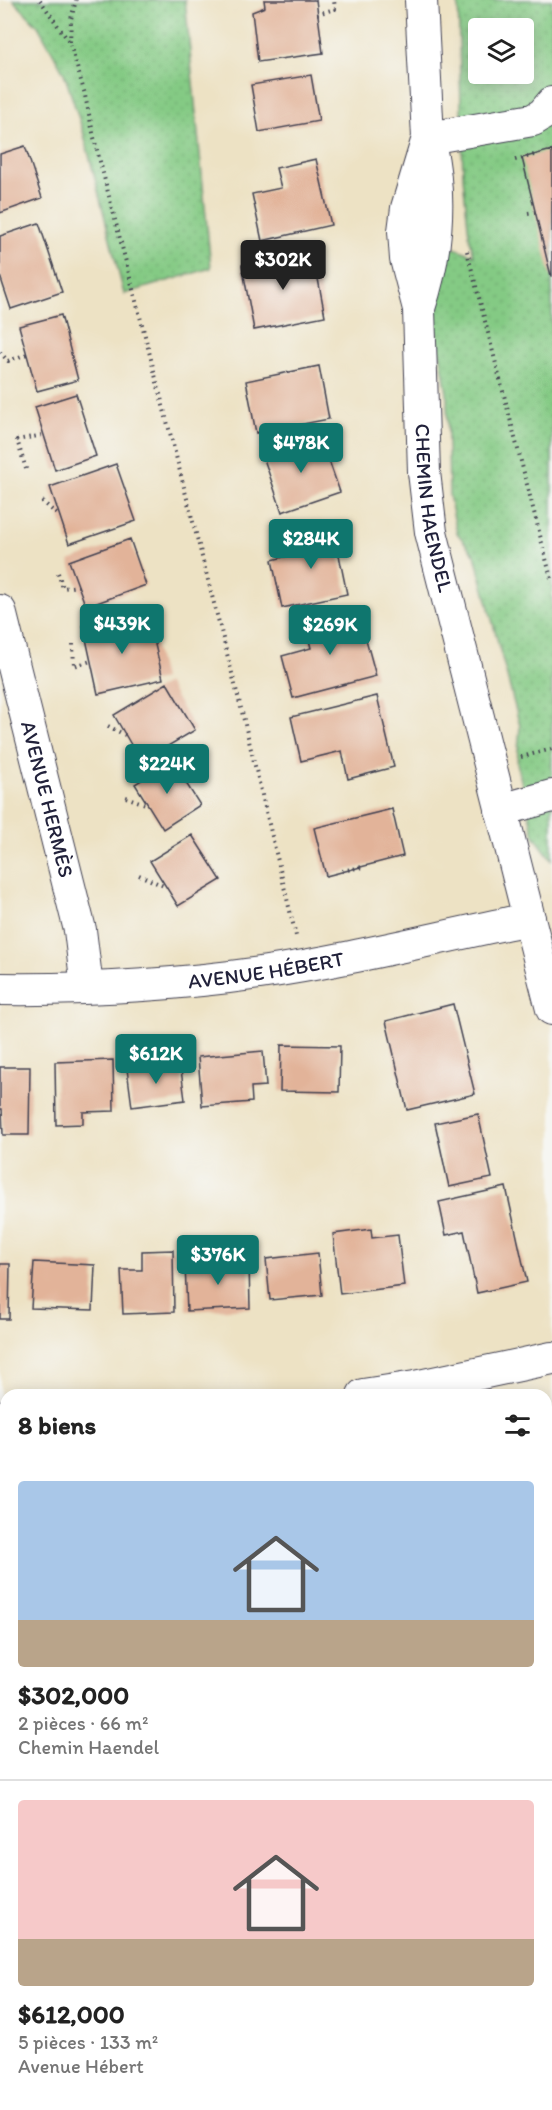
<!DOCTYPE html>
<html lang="fr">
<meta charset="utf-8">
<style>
body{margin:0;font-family:Itim,sans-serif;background:#f6f6f6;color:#222;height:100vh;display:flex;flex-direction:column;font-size:22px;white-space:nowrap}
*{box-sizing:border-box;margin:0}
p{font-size:20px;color:#767676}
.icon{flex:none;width:33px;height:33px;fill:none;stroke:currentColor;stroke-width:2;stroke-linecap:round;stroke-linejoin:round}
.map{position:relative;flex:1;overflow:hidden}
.sheet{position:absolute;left:0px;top:1389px;width:552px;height:722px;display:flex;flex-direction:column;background:#fff;border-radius:18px 18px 0 0;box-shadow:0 3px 15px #0003}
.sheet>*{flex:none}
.buttons{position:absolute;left:468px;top:18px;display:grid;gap:12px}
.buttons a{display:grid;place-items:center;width:66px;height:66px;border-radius:6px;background:#fff;box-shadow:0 3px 15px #0003;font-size:30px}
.price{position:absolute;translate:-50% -51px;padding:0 14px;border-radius:6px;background:#0f766e;color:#fff;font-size:20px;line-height:39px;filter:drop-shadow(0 2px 3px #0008)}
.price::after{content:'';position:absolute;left:50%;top:36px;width:18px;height:14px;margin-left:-9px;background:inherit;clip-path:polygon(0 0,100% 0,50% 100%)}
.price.current{background:#222;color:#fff}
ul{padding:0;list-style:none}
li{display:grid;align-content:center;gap:12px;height:318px;padding:0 18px}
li+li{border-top:2px solid #e0e0e0}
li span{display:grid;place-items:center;height:186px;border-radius:6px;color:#555}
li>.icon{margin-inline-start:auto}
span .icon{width:108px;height:108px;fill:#fffc;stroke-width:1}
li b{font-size:26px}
h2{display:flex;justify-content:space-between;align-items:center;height:72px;padding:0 18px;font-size:26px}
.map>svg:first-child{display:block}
</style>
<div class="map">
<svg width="552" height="2110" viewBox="0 0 552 2110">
<defs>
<pattern id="park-dots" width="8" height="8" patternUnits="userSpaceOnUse" patternTransform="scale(1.5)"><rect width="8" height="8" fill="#84ca84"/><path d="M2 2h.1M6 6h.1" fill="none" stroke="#72ad73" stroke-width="1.8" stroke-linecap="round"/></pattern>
</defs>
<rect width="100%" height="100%" fill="#f6f6f2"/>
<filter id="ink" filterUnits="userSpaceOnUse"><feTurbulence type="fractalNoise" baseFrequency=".0167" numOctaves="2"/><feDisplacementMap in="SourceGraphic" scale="12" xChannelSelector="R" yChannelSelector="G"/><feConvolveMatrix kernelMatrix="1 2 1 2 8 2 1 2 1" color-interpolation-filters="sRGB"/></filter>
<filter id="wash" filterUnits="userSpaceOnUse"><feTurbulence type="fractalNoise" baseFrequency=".008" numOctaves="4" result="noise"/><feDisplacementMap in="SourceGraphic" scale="24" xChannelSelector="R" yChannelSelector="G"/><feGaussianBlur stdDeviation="1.35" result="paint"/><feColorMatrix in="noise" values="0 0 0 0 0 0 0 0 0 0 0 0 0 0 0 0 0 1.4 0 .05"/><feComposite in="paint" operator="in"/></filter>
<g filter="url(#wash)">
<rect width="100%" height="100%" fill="#ede2c4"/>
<path fill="url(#park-dots)" stroke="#537660" stroke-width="1.5" fill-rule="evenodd" d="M 13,0 L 185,0 L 211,268 L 124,294 L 83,131 L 64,73 L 38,26 Z
M 458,0 L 552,0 L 552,860 L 534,836 L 517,763 L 520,726 L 475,555 L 457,533 L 449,495 L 447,393 L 435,323 L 434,293 L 446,245 L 474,255 L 469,235 L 463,177 ZM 478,28 L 524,28 L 524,74 L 478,74 Z"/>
<g id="blocks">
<path fill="#e2b399" d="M 264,0 L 316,0 L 323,53 L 258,62 L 252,12 L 265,7 Z
M 311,75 L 319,121 L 259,132 L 251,85 Z
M 25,146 L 42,198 L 0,213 L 0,154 Z
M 552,150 L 552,276 L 551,276 L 522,158 Z
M 316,159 L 331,225 L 262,241 L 252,194 L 281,188 L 276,168 Z
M 39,223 L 62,292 L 11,309 L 0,276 L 0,236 Z
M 313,252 L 325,316 L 254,330 L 242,265 Z
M 61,315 L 78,380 L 37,391 L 19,326 Z
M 319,366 L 329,419 L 256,433 L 246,381 Z
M 76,394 L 96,456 L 55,470 L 35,407 Z
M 320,435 L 340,492 L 282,512 L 263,456 Z
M 116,464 L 136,521 L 69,544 L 50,487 Z
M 333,526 L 347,594 L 282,608 L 272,560 L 300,553 L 296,534 Z
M 130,539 L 146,585 L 86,607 L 69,561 Z
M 358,610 L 376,676 L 293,698 L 282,656 L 311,648 L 305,624 Z
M 116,617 L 119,630 L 150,623 L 163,679 L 98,694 L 83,625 Z
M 167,683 L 195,730 L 141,762 L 114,715 Z
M 377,696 L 394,767 L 348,779 L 342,751 L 301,761 L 291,717 Z
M 172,761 L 200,805 L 163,829 L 135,784 Z
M 392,809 L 403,856 L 326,876 L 314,828 Z
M 192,835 L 221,880 L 178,906 L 150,861 Z
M 453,1004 L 475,1094 L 407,1110 L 386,1021 Z
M 281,1045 L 340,1046 L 339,1092 L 280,1091 Z
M 263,1051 L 266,1086 L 251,1087 L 252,1102 L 202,1106 L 198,1057 Z
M 113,1060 L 114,1111 L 83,1112 L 83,1124 L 56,1125 L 55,1062 Z
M 180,1062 L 185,1100 L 132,1107 L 127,1069 Z
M 0,1067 L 30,1067 L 29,1135 L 3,1135 L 2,1109 L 0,1109 Z
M 478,1114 L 492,1178 L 449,1187 L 435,1123 Z
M 506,1187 L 527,1282 L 477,1293 L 464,1231 L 446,1235 L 439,1202 Z
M 371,1229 L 372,1238 L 398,1235 L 404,1286 L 340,1294 L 333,1234 Z
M 173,1250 L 174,1312 L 123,1314 L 121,1270 L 142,1270 L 142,1251 Z
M 318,1253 L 322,1295 L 270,1300 L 266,1259 Z
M 34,1262 L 95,1265 L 93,1310 L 31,1308 Z
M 249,1262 L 250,1308 L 187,1311 L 185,1265 Z
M 0,1264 L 10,1264 L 9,1319 L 0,1319 Z
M 552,1452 L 552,1509 L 546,1510 L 546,1453 Z
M 0,1516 L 6,1517 L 6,1566 L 0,1566 Z
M 552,1530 L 552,1606 L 551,1606 L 546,1587 L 546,1532 Z
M 552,1628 L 552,1702 L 546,1703 L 546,1629 Z
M 0,1680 L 6,1681 L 6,1739 L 0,1738 Z
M 552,1850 L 552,1922 L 546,1922 L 546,1851 Z
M 0,1901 L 6,1902 L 2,1953 L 0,1953 Z
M 546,1987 L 552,1987 L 552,2056 L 546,2056 Z
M 0,2058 L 6,2059 L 6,2104 L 48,2104 L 47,2110 L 0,2110 Z
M 552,2069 L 552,2110 L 521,2110 L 520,2104 L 546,2104 L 546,2070 Z
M 63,2104 L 110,2104 L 109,2110 L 63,2108 Z
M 353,2104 L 403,2104 L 400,2110 L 350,2110 Z"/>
</g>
</g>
<g filter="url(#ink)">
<use href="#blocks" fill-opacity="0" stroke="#403f50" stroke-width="1.5"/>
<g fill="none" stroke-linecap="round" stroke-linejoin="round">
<g stroke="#403f50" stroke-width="34">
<g id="minor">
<path id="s1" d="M 421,0 L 428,138 L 407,208 L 404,231 L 406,259 L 419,309 L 424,472 L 431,532 L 552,1009"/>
<path d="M 428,138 L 533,120 L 543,114 L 552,103"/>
<path d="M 419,308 C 436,257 442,200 430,147"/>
<path id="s2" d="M 0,611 L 80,930 L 87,987"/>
<path d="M 501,810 L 552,796"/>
<path id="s3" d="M 0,989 C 86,990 175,985 260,973 C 350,960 439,937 529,919"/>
<path d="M 363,1395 L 415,1387 L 552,1358"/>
<path d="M 0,1417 L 6,1417"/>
<path d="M 546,1772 L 552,1770"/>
<path d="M 0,1819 L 6,1820"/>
<path d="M 260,2110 L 264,2104"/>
</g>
</g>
<path stroke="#403f50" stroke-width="4" stroke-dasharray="1.5 4.5" stroke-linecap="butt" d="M 40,0 L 70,43 L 84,91 L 95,142 L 242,712 L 296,936
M 317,14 L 335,9 L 334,0
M 70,42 L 71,19 L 76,0
M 515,160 L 534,155
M 528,213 L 535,212
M 467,251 L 552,582
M 0,352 L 8,361 L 27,354
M 26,469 L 17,440 L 43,435
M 42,501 L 60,517
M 58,573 L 63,588 L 78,586
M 73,644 L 74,666 L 91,661
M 108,726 L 125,735
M 521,757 L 552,749
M 126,797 L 148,805
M 342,871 L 362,867
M 139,875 L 166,887"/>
<use href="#minor" stroke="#fff" stroke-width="32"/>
</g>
</g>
<g text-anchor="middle" stroke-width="4.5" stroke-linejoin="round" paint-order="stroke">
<g font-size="21" fill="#22223b" stroke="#f6f6f2">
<text dy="7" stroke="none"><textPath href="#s1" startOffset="514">CHEMIN HAENDEL</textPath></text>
<text dy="7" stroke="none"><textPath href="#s2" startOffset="194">AVENUE HERMÈS</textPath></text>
<text dy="7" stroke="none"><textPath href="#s3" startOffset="267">AVENUE HÉBERT</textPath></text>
</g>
</g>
</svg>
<div class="buttons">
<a><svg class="icon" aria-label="layers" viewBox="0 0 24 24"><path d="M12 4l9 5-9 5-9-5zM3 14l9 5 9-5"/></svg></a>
</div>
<b class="price current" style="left:283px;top:291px">$302K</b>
<b class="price" style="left:301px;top:474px">$478K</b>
<b class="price" style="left:311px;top:570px">$284K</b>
<b class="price" style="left:122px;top:655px">$439K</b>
<b class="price" style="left:330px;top:656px">$269K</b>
<b class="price" style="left:167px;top:795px">$224K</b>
<b class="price" style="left:156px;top:1085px">$612K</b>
<b class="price" style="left:218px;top:1286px">$376K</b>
<section class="sheet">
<h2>8 biens<svg class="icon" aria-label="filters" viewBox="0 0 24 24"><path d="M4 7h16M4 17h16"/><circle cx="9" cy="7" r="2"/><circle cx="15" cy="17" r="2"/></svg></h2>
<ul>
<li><span style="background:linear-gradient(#a9c7e8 75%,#b9a48a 0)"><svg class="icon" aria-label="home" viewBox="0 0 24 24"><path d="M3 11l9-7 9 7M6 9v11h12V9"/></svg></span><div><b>$302,000</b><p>2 pièces · 66 m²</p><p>Chemin Haendel</p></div></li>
<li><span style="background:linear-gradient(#f6c9c9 75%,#b9a48a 0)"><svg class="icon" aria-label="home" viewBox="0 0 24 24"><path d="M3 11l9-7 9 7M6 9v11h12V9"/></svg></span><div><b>$612,000</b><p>5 pièces · 133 m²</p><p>Avenue Hébert</p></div></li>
</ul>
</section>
</div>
